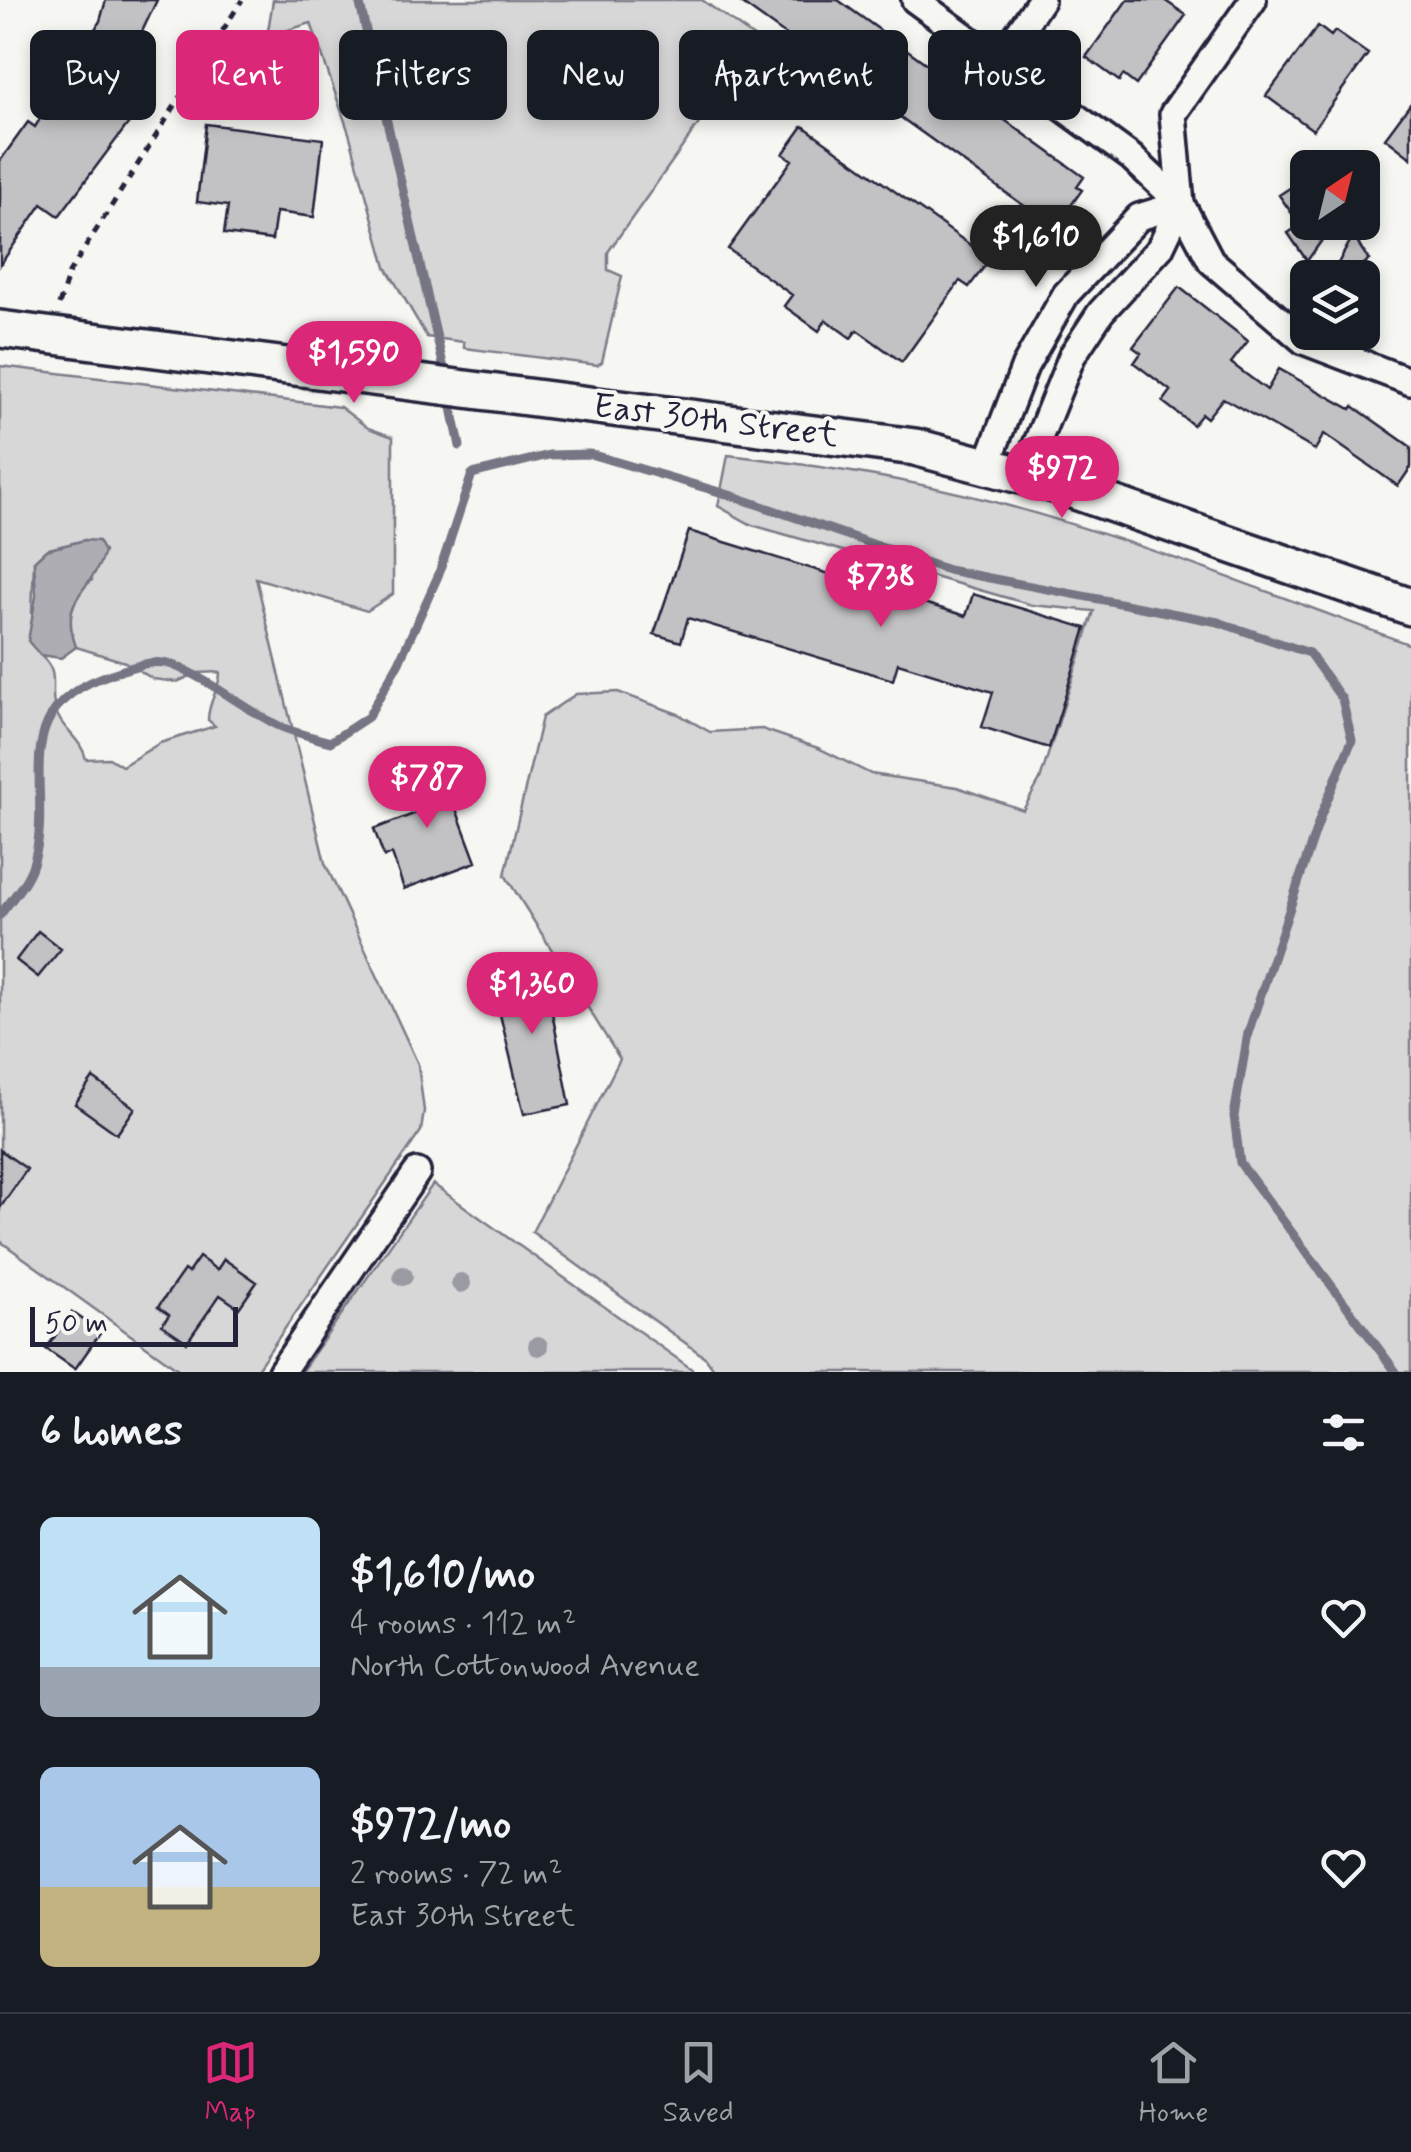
<!DOCTYPE html>
<meta charset="utf-8">
<style>
body{margin:0;font-family:Mynerve,sans-serif;background:#242831;color:#f1f3f6;height:100vh;display:flex;flex-direction:column;font-size:38px;white-space:nowrap}
*{box-sizing:border-box;margin:0}
p{font-size:32px;color:#9ea1a6}
.icon{flex:none;width:55px;height:55px;fill:none;stroke:currentColor;stroke-width:2;stroke-linecap:round;stroke-linejoin:round}
.map{position:relative;height:1372px;overflow:hidden}
.panel{display:flex;flex-direction:column;background:#171b24;flex:1}
.panel>*{flex:none}
.hud{position:absolute;left:30px;top:30px;width:1352px;height:90px;display:flex;gap:20px}
.needle{width:65px;rotate:35deg}
.buttons{position:absolute;left:1290px;top:150px;display:grid;gap:20px}
.buttons a{display:grid;place-items:center;width:90px;height:90px;border-radius:15px;background:#171b24;box-shadow:0 5px 15px #0003;font-size:50px}
.scale{position:absolute;left:30px;bottom:25px;width:208px;box-sizing:border-box;padding-left:10px;border:5px solid #22223b;border-top:0;font-size:28px;line-height:35px;white-space:nowrap;color:#22223b;-webkit-text-stroke:8px #f6f6f2;paint-order:stroke}
.price{position:absolute;translate:-50% -85px;padding:0 22px;border-radius:35px;background:#db2777;color:#fff;font-size:32px;line-height:65px;filter:drop-shadow(0 2px 5px #0008)}
.price::after{content:'';position:absolute;left:50%;top:60px;width:30px;height:22px;margin-left:-15px;background:inherit;clip-path:polygon(0 0,100% 0,50% 100%)}
.price.selected{background:#222;color:#fff}
ul{padding:0;list-style:none}
li{display:flex;align-items:center;gap:30px;height:250px;padding:0 40px}
li span{display:grid;place-items:center;flex:none;width:280px;height:200px;border-radius:15px;color:#555}
li>.icon{margin-inline-start:auto}
span .icon{width:120px;height:120px;fill:#fffc;stroke-width:1}
li b{font-size:42px}
h2{display:flex;justify-content:space-between;align-items:center;height:120px;padding:0 40px;font-size:42px}
.chip{padding:0 35px;border-radius:15px;background:#171b24;box-shadow:0 5px 15px #0003;font-size:35px;line-height:90px}
.chip.selected{background:#db2777;color:#fff}
.tab-bar{display:flex;justify-content:space-around;align-items:center;height:140px;border-top:2px solid #363941;background:#171b24;font-size:28px;color:#9ea1a6}
.tab-bar a{display:grid;justify-items:center;gap:5px}
.tab-bar .selected{color:#db2777}
.map>svg:first-child{display:block}
</style>
<div class="map">
<svg width="1411" height="1372" viewBox="0 0 1411 1372">
<rect width="100%" height="100%" fill="#f6f6f2"/>
<filter id="ink" filterUnits="userSpaceOnUse"><feTurbulence type="fractalNoise" baseFrequency=".01" numOctaves="2"/><feDisplacementMap in="SourceGraphic" scale="20" xChannelSelector="R" yChannelSelector="G"/><feConvolveMatrix kernelMatrix="1 2 1 2 8 2 1 2 1" color-interpolation-filters="sRGB"/></filter>
<g filter="url(#ink)">
<path fill="#d7d7d7" stroke="#7c7c89" stroke-width="2.5" fill-rule="evenodd" d="M 273,0 L 702,0 L 758,40 L 608,252 L 608,270 L 622,276 L 602,362 L 597,365 L 464,348 L 464,342 L 427,337 L 386,267 L 349,133 L 311,23 L 274,34 L 266,43 Z
M 0,366 L 340,407 L 368,428 L 393,437 L 393,594 L 367,611 L 256,578 L 325,863 L 418,1064 L 424,1111 L 421,1131 L 255,1372 L 182,1372 L 0,1241 ZM 85,540 L 92,580 C 70,597 66,621 76,647 L 125,662 L 153,679 L 177,682 L 197,673 L 220,672 C 220,690 208,700 208,720 L 215,726 L 160,743 L 122,766 L 109,758 L 86,759 C 81,737 59,729 54,705 C 50,684 60,672 40,655 L 32,613 L 34,561 L 46,550 Z
M 728,455 C 817,465 904,478 991,501 C 1133,539 1273,594 1411,645 L 1411,1372 L 716,1372 L 706,1358 L 532,1232 L 620,1059 L 505,875 L 542,717 L 576,694 L 618,692 L 678,714 L 710,732 L 762,729 L 818,748 L 871,774 L 957,787 L 1023,810 L 1040,780 L 1094,611 L 1032,605 L 752,525 L 718,506 Z
M 433,1184 L 693,1370 L 694,1372 L 301,1372 Z"/>
<path fill="#adadb3" stroke="#757583" stroke-width="2.5" d="M 85,540 L 98,541 L 104,552 C 93,592 57,596 76,647 L 61,658 L 40,655 L 28,641 L 36,596 L 34,561 L 46,550 Z"/>
<g fill="none" stroke-linecap="round" stroke-linejoin="round">
<path stroke="#757583" stroke-width="9" d="M 359,0 L 446,377
M 450,398 L 460,446
M 0,915 C 11,900 27,883 33,864 C 57,790 0,709 114,673 C 133,667 154,658 173,665 C 210,680 243,708 279,726 C 295,733 313,737 330,742 L 368,717 L 399,662 L 438,576 L 472,474 L 549,455 L 590,454 L 733,496 L 948,570 L 1218,622 L 1309,653 L 1342,699 L 1352,740 L 1321,815 L 1248,1033 L 1234,1116 L 1240,1163 L 1396,1372"/>
</g>
<path fill="#c2c2c4" stroke="#22223b" stroke-width="2.5" d="M 106,0 L 157,0 L 128,61 L 136,66 L 112,104 L 134,116 L 59,216 L 42,204 L 0,265 L 0,161 L 28,122 L 35,127 L 100,21 Z
M 737,0 L 838,0 L 1084,177 L 1077,187 L 1082,190 L 1055,228 Z
M 1127,0 L 1164,0 L 1186,15 L 1136,85 L 1123,75 L 1119,81 L 1086,57 Z
M 1318,26 L 1331,36 L 1335,31 L 1368,54 L 1313,130 L 1266,96 Z
M 1411,103 L 1411,158 L 1385,138 Z
M 206,124 L 323,139 L 314,217 L 276,212 L 272,240 L 224,234 L 228,206 L 197,202 Z
M 803,126 L 990,259 L 969,287 L 960,281 L 902,362 L 857,330 L 851,338 L 826,320 L 819,331 L 784,306 L 792,295 L 728,249 L 792,160 L 783,154 Z
M 1308,176 L 1308,222 L 1335,222 L 1307,261 L 1288,233 L 1300,225 L 1279,195 Z
M 1353,236 L 1369,260 L 1345,278 L 1330,278 Z
M 1179,287 L 1248,341 L 1231,363 L 1267,390 L 1279,369 L 1351,409 L 1353,406 L 1411,447 L 1411,467 L 1398,486 L 1324,434 L 1315,450 L 1223,398 L 1207,418 L 1202,414 L 1193,425 L 1163,402 L 1171,391 L 1134,363 L 1141,353 L 1133,347 Z
M 689,531 L 966,616 L 973,594 L 1086,628 L 1049,748 L 982,727 L 993,692 L 898,663 L 893,680 L 688,618 L 681,642 L 654,634 Z
M 437,758 L 476,862 L 404,889 L 392,854 L 384,857 L 374,829 L 419,812 L 404,771 Z
M 38,931 L 61,949 L 38,977 L 16,960 Z
M 542,961 L 570,1105 L 524,1114 L 498,1006 L 495,970 Z
M 93,1078 L 135,1108 L 117,1134 L 75,1104 Z
M 0,1150 L 27,1169 L 0,1208 Z
M 199,1257 L 217,1270 L 224,1259 L 257,1282 L 239,1308 L 220,1295 L 187,1342 L 162,1325 L 169,1315 L 158,1307 L 184,1270 L 188,1273 Z
M 72,1312 L 101,1332 L 75,1369 L 46,1349 Z"/>
<g fill="none" stroke-linecap="round" stroke-linejoin="round">
<g stroke="#22223b" stroke-width="32">
<path id="street" d="M 915,0 L 1131,157 L 1181,204 L 1211,261 L 1304,341 L 1411,382
M 999,61 L 1041,0
M 1181,204 L 1173,114 L 1253,0
M 987,465 L 1025,366 L 1066,294 L 1139,217 L 1181,204
M 1024,475 L 1072,356 L 1101,312 L 1160,248 L 1181,204
M 281,1372 L 417,1172"/>
</g>
<g stroke="#22223b" stroke-width="42">
<path id="secondary" d="M 0,329 L 915,447 L 1058,485 L 1411,607"/>
</g>
<path stroke="#22223b" stroke-width="5" stroke-dasharray="8 8" stroke-linecap="butt" d="M 59,305 L 69,273 L 242,0"/>
<use href="#street" stroke="#f6f6f2" stroke-width="25"/>
<use href="#secondary" stroke="#f6f6f2" stroke-width="35"/>
</g>
<g fill="#9a9aa3">
<circle cx="403" cy="1276" r="10"/>
<circle cx="461" cy="1283" r="10"/>
<circle cx="538" cy="1346" r="10"/>
</g>
</g>
<g text-anchor="middle" stroke-width="8" stroke-linejoin="round" paint-order="stroke">
<g font-size="35" fill="#22223b" stroke="#f6f6f2">
<text transform="translate(716 419) rotate(7)" y="12">East 30th Street</text>
</g>
</g>
</svg>
<div class="buttons">
<a><svg class="needle" viewBox="-14 -14 28 28"><path d="M0-13l5 13h-10z" fill="#e53935"/><path d="M0 13l5-13h-10z" fill="#9ea1a6"/></svg></a>
<a><svg class="icon" aria-label="layers" viewBox="0 0 24 24"><path d="M12 4l9 5-9 5-9-5zM3 14l9 5 9-5"/></svg></a>
</div>
<div class="scale">50 m</div>
<b class="price selected" style="left:1036px;top:290px">$1,610</b>
<b class="price" style="left:354px;top:406px">$1,590</b>
<b class="price" style="left:1062px;top:521px">$972</b>
<b class="price" style="left:881px;top:630px">$738</b>
<b class="price" style="left:427px;top:831px">$787</b>
<b class="price" style="left:532px;top:1037px">$1,360</b>
<div class="hud">
<a class="chip">Buy</a>
<a class="chip selected">Rent</a>
<a class="chip">Filters</a>
<a class="chip">New</a>
<a class="chip">Apartment</a>
<a class="chip">House</a>
</div>
</div>
<section class="panel">
<h2>6 homes<svg class="icon" aria-label="filters" viewBox="0 0 24 24"><path d="M4 7h16M4 17h16"/><circle cx="9" cy="7" r="2"/><circle cx="15" cy="17" r="2"/></svg></h2>
<ul>
<li><span style="background:linear-gradient(#bfe0f5 75%,#9aa5b1 0)"><svg class="icon" aria-label="home" viewBox="0 0 24 24"><path d="M3 11l9-7 9 7M6 9v11h12V9"/></svg></span><div><b>$1,610/mo</b><p>4 rooms · 112 m²</p><p>North Cottonwood Avenue</p></div><svg class="icon" aria-label="heart" viewBox="0 0 24 24"><path d="M12 20l-8-8c-3-5 5-10 8-4 3-6 11-1 8 4z"/></svg></li>
<li><span style="background:linear-gradient(#a9c7e8 60%,#c2b280 0)"><svg class="icon" aria-label="home" viewBox="0 0 24 24"><path d="M3 11l9-7 9 7M6 9v11h12V9"/></svg></span><div><b>$972/mo</b><p>2 rooms · 72 m²</p><p>East 30th Street</p></div><svg class="icon" aria-label="heart" viewBox="0 0 24 24"><path d="M12 20l-8-8c-3-5 5-10 8-4 3-6 11-1 8 4z"/></svg></li>
</ul>
</section>
<nav class="tab-bar">
<a class="selected"><svg class="icon" aria-label="map" viewBox="0 0 24 24"><path d="M3 6l6-2 6 2 6-2v14l-6 2-6-2-6 2zM9 4v14M15 6v14"/></svg>Map</a>
<a><svg class="icon" aria-label="saved" viewBox="0 0 24 24"><path d="M7 4h10v16l-5-4-5 4z"/></svg>Saved</a>
<a><svg class="icon" aria-label="home" viewBox="0 0 24 24"><path d="M3 11l9-7 9 7M6 9v11h12V9"/></svg>Home</a>
</nav>
